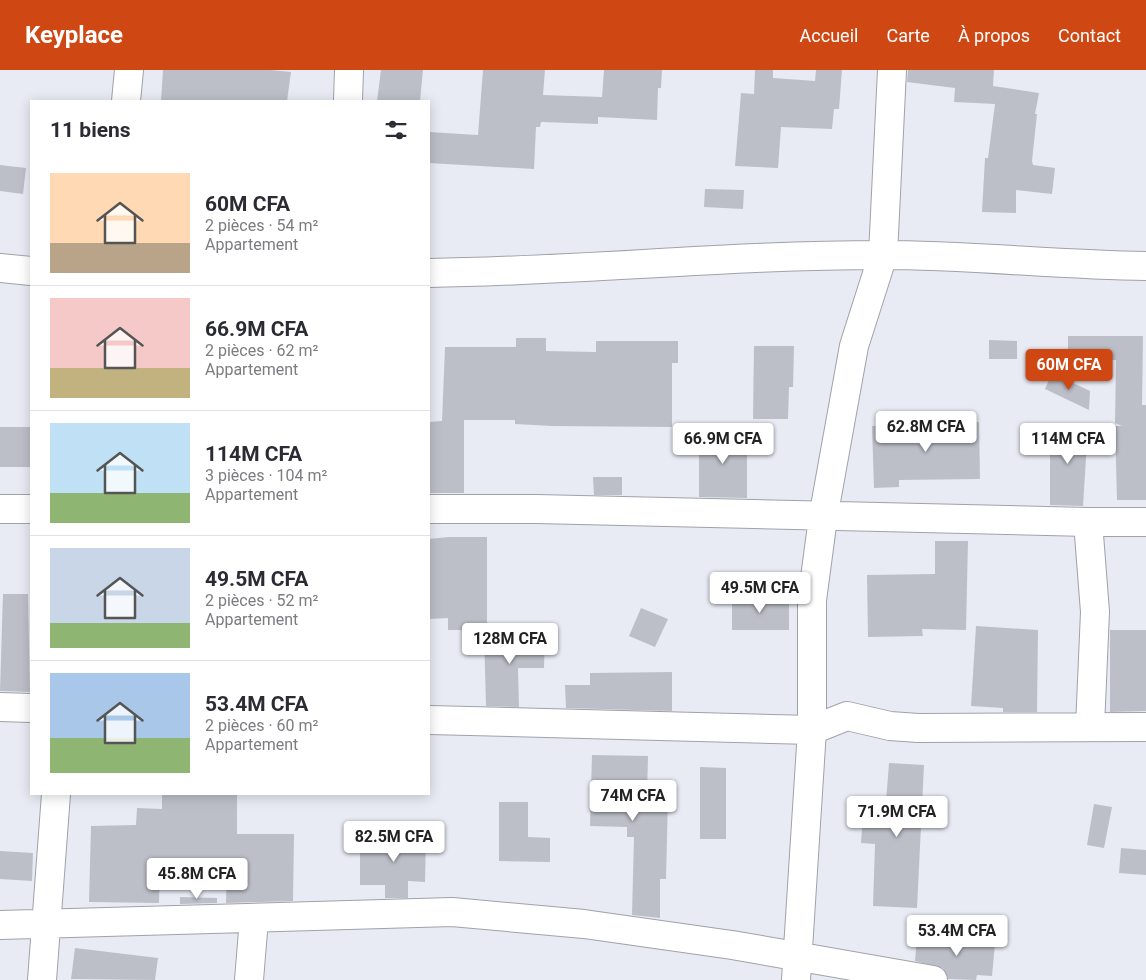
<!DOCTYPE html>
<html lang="fr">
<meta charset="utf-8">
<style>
body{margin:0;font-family:Roboto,sans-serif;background:#f2f2f3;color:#2b2b33;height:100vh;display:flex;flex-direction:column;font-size:19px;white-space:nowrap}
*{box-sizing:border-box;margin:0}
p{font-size:16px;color:#7c7c81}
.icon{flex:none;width:28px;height:28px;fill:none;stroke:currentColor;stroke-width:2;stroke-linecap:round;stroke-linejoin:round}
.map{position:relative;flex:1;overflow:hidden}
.side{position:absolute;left:30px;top:30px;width:400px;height:695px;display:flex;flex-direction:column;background:#fff;border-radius:0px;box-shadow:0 2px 12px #0003}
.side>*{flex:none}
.price{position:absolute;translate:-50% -42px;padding:0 11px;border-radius:5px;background:#fff;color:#222;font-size:16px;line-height:32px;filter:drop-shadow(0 1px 2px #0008)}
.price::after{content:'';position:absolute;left:50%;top:30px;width:15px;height:11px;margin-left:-8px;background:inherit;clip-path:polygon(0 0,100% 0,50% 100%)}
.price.current{background:#cf4813;color:#fff}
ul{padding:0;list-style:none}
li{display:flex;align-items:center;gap:15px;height:125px;padding:0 20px}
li+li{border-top:1px solid #e1e1e2}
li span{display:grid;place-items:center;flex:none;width:140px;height:100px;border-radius:0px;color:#555}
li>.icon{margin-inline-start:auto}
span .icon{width:60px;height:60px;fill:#fffc;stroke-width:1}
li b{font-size:21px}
h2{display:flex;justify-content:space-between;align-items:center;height:60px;padding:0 20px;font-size:21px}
header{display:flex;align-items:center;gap:30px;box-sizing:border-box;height:70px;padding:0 25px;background:#cf4813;color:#fff}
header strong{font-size:24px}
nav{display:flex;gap:28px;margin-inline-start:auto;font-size:18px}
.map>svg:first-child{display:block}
</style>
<header>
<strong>Keyplace</strong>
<nav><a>Accueil</a><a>Carte</a><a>À propos</a><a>Contact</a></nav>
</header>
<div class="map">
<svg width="1146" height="910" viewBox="0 0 1146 910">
<rect width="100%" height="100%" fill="#e8ebf4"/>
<path fill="#bcbfc8" d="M 163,0 L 271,0 L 291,2 L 287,31 L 161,31 Z
M 381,0 L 423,0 L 420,31 L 377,31 Z
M 483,0 L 545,0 L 543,25 L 602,27 L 604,0 L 662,0 L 661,18 L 658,18 L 657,50 L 598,47 L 598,54 L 541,52 L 540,57 L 536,57 L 534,99 L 429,93 L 429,62 L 478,65 Z
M 755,0 L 773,0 L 773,8 L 815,11 L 816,0 L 842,0 L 839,39 L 834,39 L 832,59 L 781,57 L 778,98 L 735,96 L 741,23 L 754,24 Z
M 908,0 L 994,0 L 993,16 L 1039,23 L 1035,44 L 1037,44 L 1032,91 L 1033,95 L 1055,98 L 1052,124 L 1016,120 L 1016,143 L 982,142 L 985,88 L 988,88 L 995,34 L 954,32 L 955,18 L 907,12 Z
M 0,95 L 26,98 L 23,124 L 0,121 Z
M 705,119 L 744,120 L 743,139 L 704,137 Z
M 1068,266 L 1143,266 L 1142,335 L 1146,335 L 1146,430 L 1117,430 L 1115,356 L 1122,356 L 1115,353 L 1116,290 L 1068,290 Z
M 516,268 L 546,268 L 546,281 L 596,282 L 596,271 L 678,271 L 678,293 L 672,293 L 672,357 L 552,356 L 515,354 L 515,350 L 464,350 L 464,423 L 429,423 L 429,352 L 442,351 L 445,277 L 516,277 Z
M 989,270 L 1017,271 L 1017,289 L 989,289 Z
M 754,276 L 794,276 L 793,317 L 789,317 L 788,349 L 753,349 Z
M 1052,303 L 1090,321 L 1089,340 L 1045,319 Z
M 922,352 L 979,352 L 980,409 L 899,410 L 899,417 L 874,418 L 872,356 L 922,355 Z
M 1050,356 L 1088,356 L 1083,436 L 1050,435 Z
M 0,357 L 31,357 L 31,397 L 0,397 Z
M 699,362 L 747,362 L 747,428 L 699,427 Z
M 593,407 L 622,407 L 622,425 L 594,425 Z
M 448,467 L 487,467 L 487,560 L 448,560 L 448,548 L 429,549 L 429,469 Z
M 935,471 L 968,471 L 966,560 L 922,559 L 923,566 L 868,567 L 867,505 L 935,504 Z
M 3,524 L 28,524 L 30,622 L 0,621 Z
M 732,529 L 789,529 L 789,560 L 732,560 Z
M 641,538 L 668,549 L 655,577 L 629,566 Z
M 976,556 L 1038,560 L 1037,642 L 1003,642 L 1003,638 L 971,636 Z
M 1110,560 L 1146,560 L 1146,641 L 1110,642 Z
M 484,563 L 545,564 L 544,598 L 518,598 L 519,637 L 486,636 Z
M 672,602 L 672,641 L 566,638 L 565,615 L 590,615 L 590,603 Z
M 592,685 L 648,686 L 647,726 L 668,726 L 666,809 L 660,809 L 660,848 L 632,845 L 634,767 L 627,767 L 627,757 L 590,756 Z
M 889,693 L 924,695 L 917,838 L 873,836 L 875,774 L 861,773 L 863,744 L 885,745 Z
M 700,697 L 726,698 L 726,769 L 700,769 Z
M 162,724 L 237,724 L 237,764 L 294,764 L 293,831 L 226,833 L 227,794 L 160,793 L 159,833 L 89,832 L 91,756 L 136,755 L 137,738 L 162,739 Z
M 499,732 L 528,732 L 528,767 L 550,768 L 550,792 L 499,791 Z
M 1094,734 L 1112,737 L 1104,778 L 1087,775 Z
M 386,763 L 426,764 L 425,812 L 408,811 L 408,828 L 385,828 L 385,815 L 360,815 L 360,772 L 386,772 Z
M 1121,778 L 1146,780 L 1146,805 L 1119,803 Z
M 0,781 L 33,783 L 32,811 L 0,809 Z
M 180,827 L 217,828 L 217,833 L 180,834 Z
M 917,867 L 995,874 L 992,906 L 977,905 L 976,910 L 948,909 L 943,898 L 915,891 Z
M 75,878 L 158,888 L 155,910 L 71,909 Z"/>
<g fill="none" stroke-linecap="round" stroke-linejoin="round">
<g stroke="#9fa2aa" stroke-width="30">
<path id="minor" d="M 126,31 L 129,0
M 348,31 L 349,0
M 0,198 L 31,201
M 429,203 C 580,201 730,185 882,185 C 970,185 1058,195 1146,196
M 0,439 L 31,439
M 429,439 L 536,439 L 1088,452 L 1095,542 L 1090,657
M 1088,452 L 1146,452
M 0,637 L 31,638
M 429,650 L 812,660 L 847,646 L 890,656 L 918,658 L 1146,657
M 0,855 L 452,842 L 584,854 L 732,875 L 933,910
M 42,910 L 56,724
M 249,910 L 254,849
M 796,910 L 812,660 L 812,530 L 823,448 L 854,276 L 883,185 L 892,0"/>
</g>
<use href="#minor" stroke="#fff" stroke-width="28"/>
</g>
</svg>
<b class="price current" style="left:1069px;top:321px">60M CFA</b>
<b class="price" style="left:926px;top:383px">62.8M CFA</b>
<b class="price" style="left:723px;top:395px">66.9M CFA</b>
<b class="price" style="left:1068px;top:395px">114M CFA</b>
<b class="price" style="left:760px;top:544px">49.5M CFA</b>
<b class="price" style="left:510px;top:595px">128M CFA</b>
<b class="price" style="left:633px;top:752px">74M CFA</b>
<b class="price" style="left:897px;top:768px">71.9M CFA</b>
<b class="price" style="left:394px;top:793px">82.5M CFA</b>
<b class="price" style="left:197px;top:830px">45.8M CFA</b>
<b class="price" style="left:957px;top:887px">53.4M CFA</b>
<section class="side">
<h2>11 biens<svg class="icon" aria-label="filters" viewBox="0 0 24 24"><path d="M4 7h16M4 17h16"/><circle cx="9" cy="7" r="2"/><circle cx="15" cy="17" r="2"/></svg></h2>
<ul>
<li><span style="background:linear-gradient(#ffd9b3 70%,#b9a48a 0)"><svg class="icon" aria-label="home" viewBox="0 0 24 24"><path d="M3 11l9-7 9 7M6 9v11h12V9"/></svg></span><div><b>60M CFA</b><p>2 pièces · 54 m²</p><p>Appartement</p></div></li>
<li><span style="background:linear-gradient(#f6c9c9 70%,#c2b280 0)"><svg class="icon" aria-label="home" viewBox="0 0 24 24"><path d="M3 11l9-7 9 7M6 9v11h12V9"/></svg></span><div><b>66.9M CFA</b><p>2 pièces · 62 m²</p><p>Appartement</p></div></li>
<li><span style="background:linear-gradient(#bfe0f5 70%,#8fb573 0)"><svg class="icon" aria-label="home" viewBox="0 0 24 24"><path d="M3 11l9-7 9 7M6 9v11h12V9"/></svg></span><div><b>114M CFA</b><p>3 pièces · 104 m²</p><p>Appartement</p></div></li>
<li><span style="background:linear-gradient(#c9d6e8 75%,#8fb573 0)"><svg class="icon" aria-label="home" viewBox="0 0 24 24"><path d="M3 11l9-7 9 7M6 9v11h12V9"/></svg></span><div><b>49.5M CFA</b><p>2 pièces · 52 m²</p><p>Appartement</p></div></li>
<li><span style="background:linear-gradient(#a9c7e8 65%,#8fb573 0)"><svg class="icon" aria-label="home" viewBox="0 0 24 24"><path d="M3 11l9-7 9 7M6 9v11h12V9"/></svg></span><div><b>53.4M CFA</b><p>2 pièces · 60 m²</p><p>Appartement</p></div></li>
</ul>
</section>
</div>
